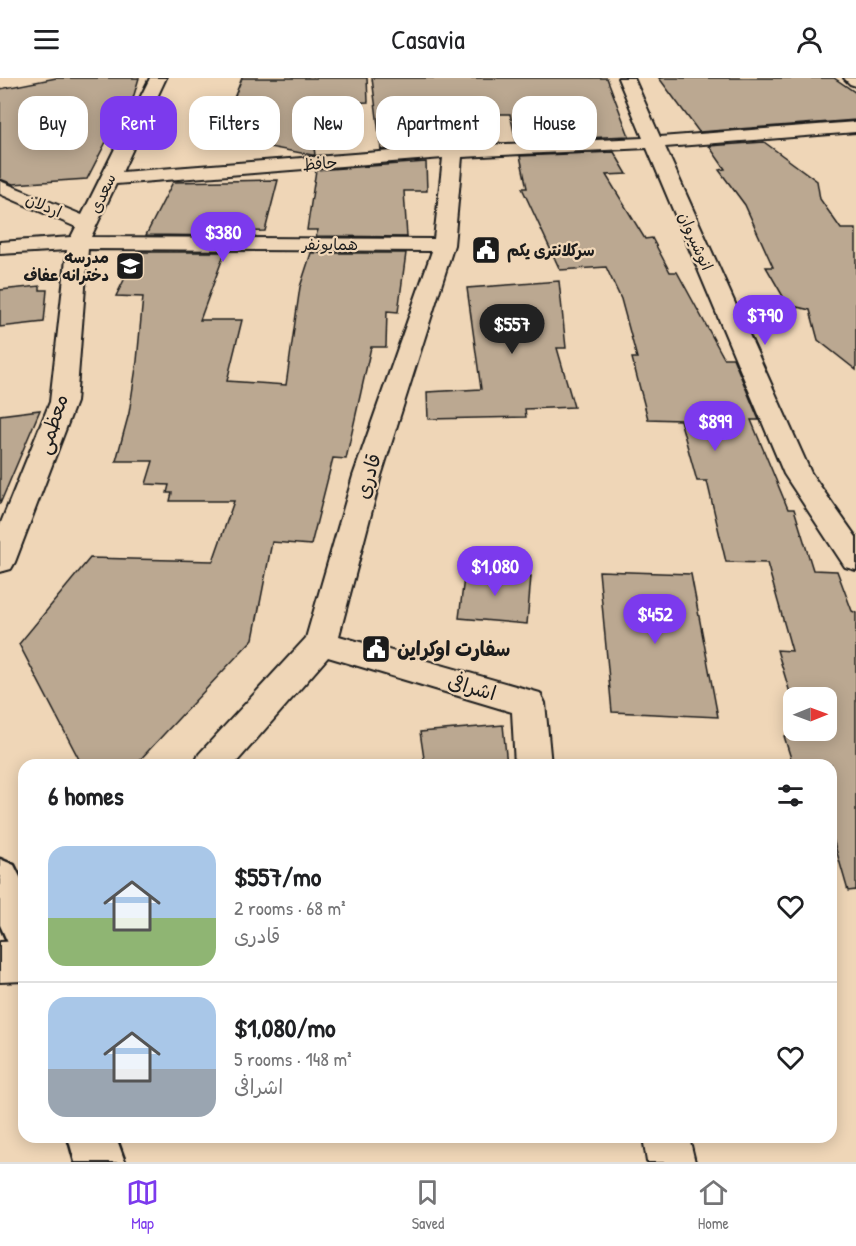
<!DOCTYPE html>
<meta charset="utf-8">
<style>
body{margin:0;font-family:"Patrick Hand","Playpen Sans Arabic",sans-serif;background:#f2f2f2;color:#202124;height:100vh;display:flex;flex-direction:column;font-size:22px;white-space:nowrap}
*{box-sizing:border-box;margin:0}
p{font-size:20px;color:#757577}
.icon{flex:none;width:33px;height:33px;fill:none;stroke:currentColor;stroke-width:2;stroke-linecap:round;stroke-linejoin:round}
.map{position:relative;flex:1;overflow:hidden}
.sheet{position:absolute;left:18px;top:681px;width:819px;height:384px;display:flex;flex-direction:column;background:#fff;border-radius:18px;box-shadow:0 3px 15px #0003}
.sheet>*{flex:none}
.banner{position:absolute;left:18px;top:18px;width:820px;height:54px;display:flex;gap:12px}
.needle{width:39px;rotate:89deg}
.controls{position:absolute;left:783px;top:609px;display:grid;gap:12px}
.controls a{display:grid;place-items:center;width:54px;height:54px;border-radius:12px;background:#fff;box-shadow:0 3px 15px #0003;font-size:30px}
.price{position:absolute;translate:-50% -51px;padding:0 14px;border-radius:21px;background:#7c3aed;color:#fff;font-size:20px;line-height:39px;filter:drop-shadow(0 2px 3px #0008)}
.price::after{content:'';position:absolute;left:50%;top:36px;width:18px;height:14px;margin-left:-9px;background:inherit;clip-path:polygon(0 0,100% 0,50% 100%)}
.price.on{background:#222;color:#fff}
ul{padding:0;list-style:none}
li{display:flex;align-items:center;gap:18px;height:150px;padding:0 30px}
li+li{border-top:2px solid #e0e0e0}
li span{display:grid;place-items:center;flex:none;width:168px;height:120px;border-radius:18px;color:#555}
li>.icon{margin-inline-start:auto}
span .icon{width:72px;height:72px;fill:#fffc;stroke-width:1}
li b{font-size:26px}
h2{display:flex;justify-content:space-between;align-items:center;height:72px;padding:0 30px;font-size:26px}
.chip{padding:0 21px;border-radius:18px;background:#fff;box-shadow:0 3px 15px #0003;font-size:21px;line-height:54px}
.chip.on{background:#7c3aed;color:#fff}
header{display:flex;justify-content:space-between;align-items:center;height:78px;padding:0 30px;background:#fff;font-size:27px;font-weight:600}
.tabs{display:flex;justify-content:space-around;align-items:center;height:84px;border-top:2px solid #e0e0e0;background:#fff;font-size:16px;color:#757577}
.tabs a{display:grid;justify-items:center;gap:3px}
.tabs .on{color:#7c3aed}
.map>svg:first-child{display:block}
</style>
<header><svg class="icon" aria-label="menu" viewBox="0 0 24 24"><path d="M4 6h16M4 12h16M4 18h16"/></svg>Casavia<svg class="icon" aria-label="person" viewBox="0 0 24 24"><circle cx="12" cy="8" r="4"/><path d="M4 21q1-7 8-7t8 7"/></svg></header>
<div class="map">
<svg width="856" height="1084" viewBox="0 0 856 1084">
<rect width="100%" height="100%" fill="#efd6b7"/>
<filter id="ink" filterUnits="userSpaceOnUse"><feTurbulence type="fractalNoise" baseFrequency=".0167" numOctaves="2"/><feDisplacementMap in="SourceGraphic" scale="12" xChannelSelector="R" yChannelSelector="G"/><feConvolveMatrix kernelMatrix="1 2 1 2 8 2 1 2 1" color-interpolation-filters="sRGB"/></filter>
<g filter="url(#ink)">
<path fill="#bba891" stroke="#1c1c1c" stroke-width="1.5" d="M 56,0 L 139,0 L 126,44 L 116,64 L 106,64 L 87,101 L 13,106 L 0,101 L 0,11 Z
M 242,0 L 367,0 L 368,24 L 308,27 L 315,77 L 312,77 L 269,69 L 269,28 L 230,30 Z
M 372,0 L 607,0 L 629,58 L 516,63 L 510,36 L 441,36 L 442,67 L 381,72 Z
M 659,0 L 834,0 L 856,15 L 856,42 L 699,54 Z
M 764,64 L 817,103 L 820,121 L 841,151 L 856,151 L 856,292 L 818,262 L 810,232 L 788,227 L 766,189 L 773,189 L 745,127 L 719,92 L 725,91 L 709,68 Z
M 614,74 L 627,96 L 606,97 L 645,161 L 652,160 L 670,194 L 677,194 L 724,280 L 733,280 L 759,342 L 751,342 L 788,431 L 794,431 L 813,492 L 837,493 L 852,533 L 856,535 L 856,812 L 848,813 L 831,754 L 831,687 L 793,687 L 784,658 L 802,658 L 801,652 L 826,652 L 826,620 L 794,620 L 794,628 L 777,572 L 792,573 L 767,485 L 726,484 L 707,403 L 697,403 L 680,342 L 648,341 L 632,280 L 637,280 L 621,221 L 606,189 L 560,192 L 522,110 L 527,110 L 520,78 Z
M 426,84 L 427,113 L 404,113 L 407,159 L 316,158 L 318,152 L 307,152 L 316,92 Z
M 278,102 L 265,153 L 232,154 L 231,158 L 146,157 L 173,104 Z
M 138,174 L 225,174 L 200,242 L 242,242 L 227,303 L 286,307 L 300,209 L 311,175 L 406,175 L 398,234 L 387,233 L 386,269 L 371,269 L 346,381 L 333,380 L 311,467 L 272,464 L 253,561 L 135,687 L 82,687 L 19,566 L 90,480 L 213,483 L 234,423 L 170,423 L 172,415 L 167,415 L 169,407 L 146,406 L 153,383 L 116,383 L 129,335 L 137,283 L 143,219 L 116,218 Z
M 559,203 L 566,270 L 557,270 L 574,329 L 525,331 L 526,339 L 428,341 L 427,314 L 481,311 L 467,210 Z
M 40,208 L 40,212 L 47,212 L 44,244 L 0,249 L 0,212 Z
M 40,332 L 0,426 L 0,337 Z
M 465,492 L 531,498 L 527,546 L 459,540 Z
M 599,493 L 691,496 L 718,639 L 612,634 Z
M 503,647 L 507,687 L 425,687 L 420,654 Z"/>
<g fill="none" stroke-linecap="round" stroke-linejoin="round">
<g stroke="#1c1c1c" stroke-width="4">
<path id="minor" d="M 150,0 L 166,0 L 122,94 L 444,69 L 444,46 L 447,42 L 459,42 L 462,46 L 462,68 L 643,60 L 618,0 L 634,0 L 660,59 L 856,44 L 856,54 L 665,69 L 811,395 L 856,459 L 856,492 L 845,489 L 784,396 L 647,70 L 462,79 L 454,167 L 381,398 L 339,558 L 540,615 L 545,625 L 551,687 L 515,687 L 512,634 L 328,579 L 234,687 L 194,687 L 199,676 L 306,560 L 353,398 L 432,173 L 88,171 L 76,324 L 15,484 L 11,491 L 0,494 L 0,447 L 50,324 L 67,172 L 0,176 L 0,164 L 71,159 L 76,149 L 0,116 L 0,103 L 82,137 ZM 443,80 L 434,161 L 91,159 L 116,106 Z
M 844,0 L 856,0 L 856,8 L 850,6 Z
M 24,863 L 24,903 L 0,904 L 0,864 Z
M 643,1059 L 689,1059 L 695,1084 L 647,1084 Z"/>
</g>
<g stroke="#1c1c1c" stroke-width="5">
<path id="primary" d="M 0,781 L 14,787 L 24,807 L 24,873 L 9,867 L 0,847 Z
M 68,1059 L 116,1059 L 125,1084 L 75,1084 Z"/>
</g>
<use href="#minor" fill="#efd6b7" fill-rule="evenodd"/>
<use href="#primary" fill="#efd6b7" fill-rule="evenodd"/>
</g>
</g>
<defs>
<g id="civic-square" transform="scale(1.5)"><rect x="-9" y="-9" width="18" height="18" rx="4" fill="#1c1c1c" stroke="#efd6b7"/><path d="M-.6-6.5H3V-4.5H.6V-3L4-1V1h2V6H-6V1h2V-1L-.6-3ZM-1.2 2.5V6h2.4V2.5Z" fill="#fff"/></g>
<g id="school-square" transform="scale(1.5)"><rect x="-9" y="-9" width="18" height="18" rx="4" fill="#1c1c1c" stroke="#efd6b7"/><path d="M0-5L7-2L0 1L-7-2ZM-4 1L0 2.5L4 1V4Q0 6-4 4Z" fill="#fff"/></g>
</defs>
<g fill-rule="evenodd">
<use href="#civic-square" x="486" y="172"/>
<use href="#school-square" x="130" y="188"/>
<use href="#civic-square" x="376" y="571"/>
</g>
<g text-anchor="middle" stroke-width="4.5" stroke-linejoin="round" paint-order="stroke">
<g font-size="16" fill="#1c1c1c" stroke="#efd6b7">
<text transform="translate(320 85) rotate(-5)" y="6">حافظ</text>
<text transform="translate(102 115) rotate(-65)" y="6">سعدی</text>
<text transform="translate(44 127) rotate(23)" y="6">اردلان</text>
<text transform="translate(696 163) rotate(66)" y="6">انوشیروان</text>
<text x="330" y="172">همایونفر</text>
</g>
<g font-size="16" font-weight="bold" fill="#1c1c1c" stroke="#efd6b7" text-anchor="start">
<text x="507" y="178">سرکلانتری یکم</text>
<text x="109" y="185" text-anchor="end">مدرسه<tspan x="109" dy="18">دخترانه عفاف</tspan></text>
</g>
<g font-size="20" fill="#1c1c1c" stroke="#efd6b7">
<text transform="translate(52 346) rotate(-72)" y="7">معظمی</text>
<text transform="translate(368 398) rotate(-73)" y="7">قادری</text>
<text transform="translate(472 609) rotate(16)" y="7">اشرافی</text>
</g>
<g font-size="20" font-weight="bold" fill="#1c1c1c" stroke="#efd6b7" text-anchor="start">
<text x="397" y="578">سفارت اوکراین</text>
</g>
</g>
</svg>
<div class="controls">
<a><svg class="needle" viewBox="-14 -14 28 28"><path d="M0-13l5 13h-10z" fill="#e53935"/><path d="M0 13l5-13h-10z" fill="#757577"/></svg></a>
</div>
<b class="price" style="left:223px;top:185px">$380</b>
<b class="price" style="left:765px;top:268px">$790</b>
<b class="price on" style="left:512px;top:277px">$557</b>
<b class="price" style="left:715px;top:374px">$899</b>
<b class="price" style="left:495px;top:519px">$1,080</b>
<b class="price" style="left:655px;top:567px">$452</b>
<div class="banner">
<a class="chip">Buy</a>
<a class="chip on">Rent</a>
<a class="chip">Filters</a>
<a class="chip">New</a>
<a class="chip">Apartment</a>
<a class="chip">House</a>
</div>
<section class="sheet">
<h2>6 homes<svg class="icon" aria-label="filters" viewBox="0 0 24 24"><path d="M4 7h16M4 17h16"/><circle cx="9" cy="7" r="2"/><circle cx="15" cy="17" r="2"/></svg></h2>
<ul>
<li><span style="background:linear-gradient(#a9c7e8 60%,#8fb573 0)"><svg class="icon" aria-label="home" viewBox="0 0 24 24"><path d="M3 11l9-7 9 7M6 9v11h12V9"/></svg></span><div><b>$557/mo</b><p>2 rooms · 68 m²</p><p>قادری</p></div><svg class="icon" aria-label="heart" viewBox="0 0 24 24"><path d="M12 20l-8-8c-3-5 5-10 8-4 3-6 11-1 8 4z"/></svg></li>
<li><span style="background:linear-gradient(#a9c7e8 60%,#9aa5b1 0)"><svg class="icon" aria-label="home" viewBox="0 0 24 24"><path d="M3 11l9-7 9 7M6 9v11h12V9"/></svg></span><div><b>$1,080/mo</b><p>5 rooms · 148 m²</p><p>اشرافی</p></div><svg class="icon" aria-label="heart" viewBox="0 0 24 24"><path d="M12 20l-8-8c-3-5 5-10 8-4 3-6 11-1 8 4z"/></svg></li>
</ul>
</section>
</div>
<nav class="tabs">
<a class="on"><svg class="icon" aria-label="map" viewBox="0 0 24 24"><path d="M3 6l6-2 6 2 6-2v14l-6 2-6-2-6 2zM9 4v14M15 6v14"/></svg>Map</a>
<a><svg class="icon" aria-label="saved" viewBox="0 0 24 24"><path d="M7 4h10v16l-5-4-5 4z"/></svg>Saved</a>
<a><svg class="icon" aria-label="home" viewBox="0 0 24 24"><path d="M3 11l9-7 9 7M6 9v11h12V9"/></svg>Home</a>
</nav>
